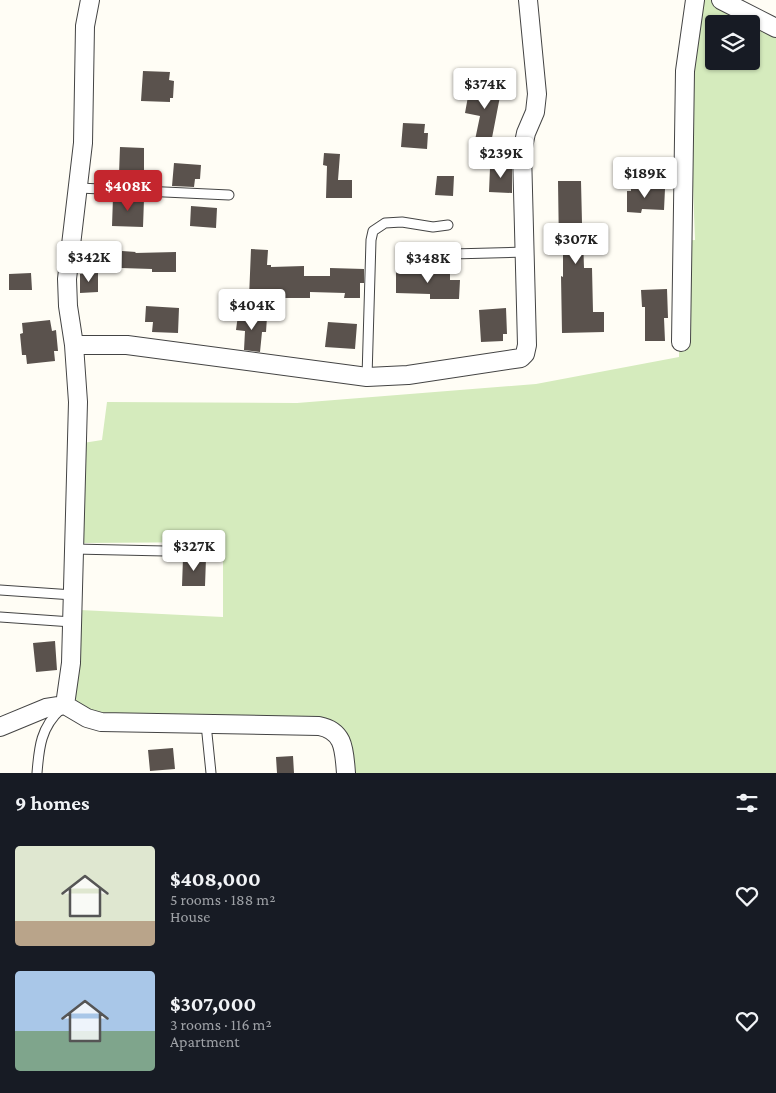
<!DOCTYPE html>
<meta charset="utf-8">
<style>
body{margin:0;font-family:"Crimson Pro",serif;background:#20242c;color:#f1f3f6;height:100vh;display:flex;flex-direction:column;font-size:19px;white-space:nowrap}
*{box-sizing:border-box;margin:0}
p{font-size:16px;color:#9ea1a6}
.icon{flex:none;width:28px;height:28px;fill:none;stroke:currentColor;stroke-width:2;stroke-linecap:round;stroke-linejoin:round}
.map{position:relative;height:773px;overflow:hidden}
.details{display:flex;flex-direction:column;background:#171b24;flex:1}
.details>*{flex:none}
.tools{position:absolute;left:705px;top:15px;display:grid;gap:10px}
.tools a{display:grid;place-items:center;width:55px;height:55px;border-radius:5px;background:#171b24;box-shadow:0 1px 4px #0004;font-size:25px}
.price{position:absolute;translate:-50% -42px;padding:0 11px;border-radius:5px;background:#fff;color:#222;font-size:16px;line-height:32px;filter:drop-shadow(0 1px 2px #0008)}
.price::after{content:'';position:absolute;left:50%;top:30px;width:15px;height:11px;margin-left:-8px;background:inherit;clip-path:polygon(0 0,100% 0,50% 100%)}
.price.current{background:#c4262e;color:#fff}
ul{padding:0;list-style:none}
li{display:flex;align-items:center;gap:15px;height:125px;padding:0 15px}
li span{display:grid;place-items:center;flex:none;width:140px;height:100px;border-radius:5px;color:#555}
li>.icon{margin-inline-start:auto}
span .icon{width:60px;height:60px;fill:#fffc;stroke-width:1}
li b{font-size:21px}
h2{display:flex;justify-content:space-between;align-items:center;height:60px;padding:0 15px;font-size:21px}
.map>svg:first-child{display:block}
</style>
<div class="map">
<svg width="776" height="773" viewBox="0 0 776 773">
<rect width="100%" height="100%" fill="#fffdf5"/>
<path fill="#d5ebbd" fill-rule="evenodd" d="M 697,0 L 715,0 L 776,29 L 776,773 L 353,773 L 338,726 L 101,715 L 75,702 L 80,610 L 223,617 L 223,542 L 81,543 L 83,443 L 102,440 L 107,402 L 297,403 L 536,384 L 679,357 L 679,241 L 695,240 L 689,78 ZM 714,24 L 751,24 L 751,61 L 714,61 Z"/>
<path fill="#5a524d" d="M 143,71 L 170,72 L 169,80 L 174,81 L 173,98 L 170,98 L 170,102 L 141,101 Z
M 485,83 L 502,86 L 491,143 L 475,140 L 480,116 L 465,113 L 469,91 L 483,93 Z
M 403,123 L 425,124 L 424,133 L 428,133 L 427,149 L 401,147 Z
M 120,147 L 144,148 L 144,174 L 119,174 Z
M 324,153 L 340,154 L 338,180 L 352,180 L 352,198 L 326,198 L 327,166 L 323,165 Z
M 174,163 L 201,165 L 200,179 L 195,179 L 194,187 L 172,186 Z
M 493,164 L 512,165 L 512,193 L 489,192 L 490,168 L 493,169 Z
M 437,176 L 454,176 L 453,196 L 435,195 Z
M 558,181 L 581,181 L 582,223 L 589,223 L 589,237 L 583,237 L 584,268 L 592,268 L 593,312 L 604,312 L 604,332 L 562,333 L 561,276 L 563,277 L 563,248 L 559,249 Z
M 631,185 L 646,185 L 646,189 L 665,189 L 664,210 L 642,209 L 641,213 L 627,212 L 627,191 L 631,191 Z
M 113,197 L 144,199 L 143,227 L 112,226 Z
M 191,206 L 217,208 L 216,228 L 190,226 Z
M 251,249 L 268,250 L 267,265 L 271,265 L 271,267 L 304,266 L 304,276 L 330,276 L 330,268 L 364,269 L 364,283 L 360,283 L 360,298 L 344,298 L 345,293 L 310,292 L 310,298 L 249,298 Z
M 122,251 L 136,252 L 135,253 L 176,252 L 176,272 L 152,272 L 152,269 L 121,268 Z
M 396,270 L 450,272 L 450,280 L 460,280 L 459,299 L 430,299 L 430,294 L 396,293 Z
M 31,273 L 32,290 L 9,290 L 9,274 Z
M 98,273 L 98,292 L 80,293 L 80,274 Z
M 667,289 L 668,318 L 664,318 L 665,341 L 645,341 L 645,307 L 642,307 L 641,290 Z
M 146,306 L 179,308 L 178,333 L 152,332 L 153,322 L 145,322 Z
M 506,308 L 507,334 L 503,334 L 503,341 L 481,342 L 479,310 Z
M 238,315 L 267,317 L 266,332 L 262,332 L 260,352 L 244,350 L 245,331 L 236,330 Z
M 50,320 L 52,331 L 56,330 L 58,351 L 54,351 L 55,361 L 27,364 L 26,355 L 22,355 L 20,334 L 23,333 L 22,323 Z
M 328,322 L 357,324 L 355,349 L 325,347 Z
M 183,558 L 206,558 L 205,586 L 182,586 Z
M 55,641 L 57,670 L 36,672 L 33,643 Z
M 173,748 L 175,769 L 150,771 L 148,750 Z
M 293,756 L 294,773 L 277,773 L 276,757 Z"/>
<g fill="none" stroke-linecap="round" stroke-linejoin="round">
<g stroke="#444" stroke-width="11">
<path id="lane" d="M 79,188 L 229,195
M 452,254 L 525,252
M 367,377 L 371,240 L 373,231 L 385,223 L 402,222 L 433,227 L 448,225
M 74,549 L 210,552
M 0,590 L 73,595
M 0,617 L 72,622
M 206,724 L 211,773
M 37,773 C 39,747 41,727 61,709"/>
</g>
<g stroke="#444" stroke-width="20">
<path id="street" d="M 721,0 L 776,28
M 681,342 L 685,71 L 695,0
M 74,345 L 127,345 L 367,377 L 408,375 L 521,358 L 525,354 L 527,345 L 522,152 L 526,133 L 535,112 L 537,94 L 528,0
M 65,705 L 71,663 L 78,402 L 74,345 L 68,306 L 67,279 L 83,143 L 85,26 L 90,0
M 0,727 L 46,708 L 65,705 L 87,718 L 101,722 L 319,726 C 345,731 344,751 346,773"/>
</g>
<use href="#lane" stroke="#fff" stroke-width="9"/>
<use href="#street" stroke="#fff" stroke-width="18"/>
</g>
</svg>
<div class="tools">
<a><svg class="icon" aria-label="layers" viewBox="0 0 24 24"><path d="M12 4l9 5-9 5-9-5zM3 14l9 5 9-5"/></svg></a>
</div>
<b class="price" style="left:485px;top:110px">$374K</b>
<b class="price" style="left:501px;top:179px">$239K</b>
<b class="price" style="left:645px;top:199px">$189K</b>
<b class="price current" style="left:128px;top:212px">$408K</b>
<b class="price" style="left:576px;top:265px">$307K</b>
<b class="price" style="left:89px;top:283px">$342K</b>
<b class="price" style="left:428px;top:284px">$348K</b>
<b class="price" style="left:252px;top:331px">$404K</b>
<b class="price" style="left:194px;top:572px">$327K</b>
</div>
<section class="details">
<h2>9 homes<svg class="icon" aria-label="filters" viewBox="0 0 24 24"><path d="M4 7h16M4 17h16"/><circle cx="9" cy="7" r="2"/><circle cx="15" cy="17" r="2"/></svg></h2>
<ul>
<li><span style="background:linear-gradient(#dfe7d0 75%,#b9a48a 0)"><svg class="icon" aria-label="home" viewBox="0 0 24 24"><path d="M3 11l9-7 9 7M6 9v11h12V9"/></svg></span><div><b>$408,000</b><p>5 rooms · 188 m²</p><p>House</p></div><svg class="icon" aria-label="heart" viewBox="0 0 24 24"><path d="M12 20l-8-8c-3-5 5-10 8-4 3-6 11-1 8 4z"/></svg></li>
<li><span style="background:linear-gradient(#a9c7e8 60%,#7fa58c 0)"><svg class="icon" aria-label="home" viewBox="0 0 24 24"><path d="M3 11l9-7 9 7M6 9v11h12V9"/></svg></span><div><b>$307,000</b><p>3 rooms · 116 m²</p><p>Apartment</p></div><svg class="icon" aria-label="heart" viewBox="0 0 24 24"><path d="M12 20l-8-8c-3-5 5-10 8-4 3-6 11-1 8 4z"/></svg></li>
</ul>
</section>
